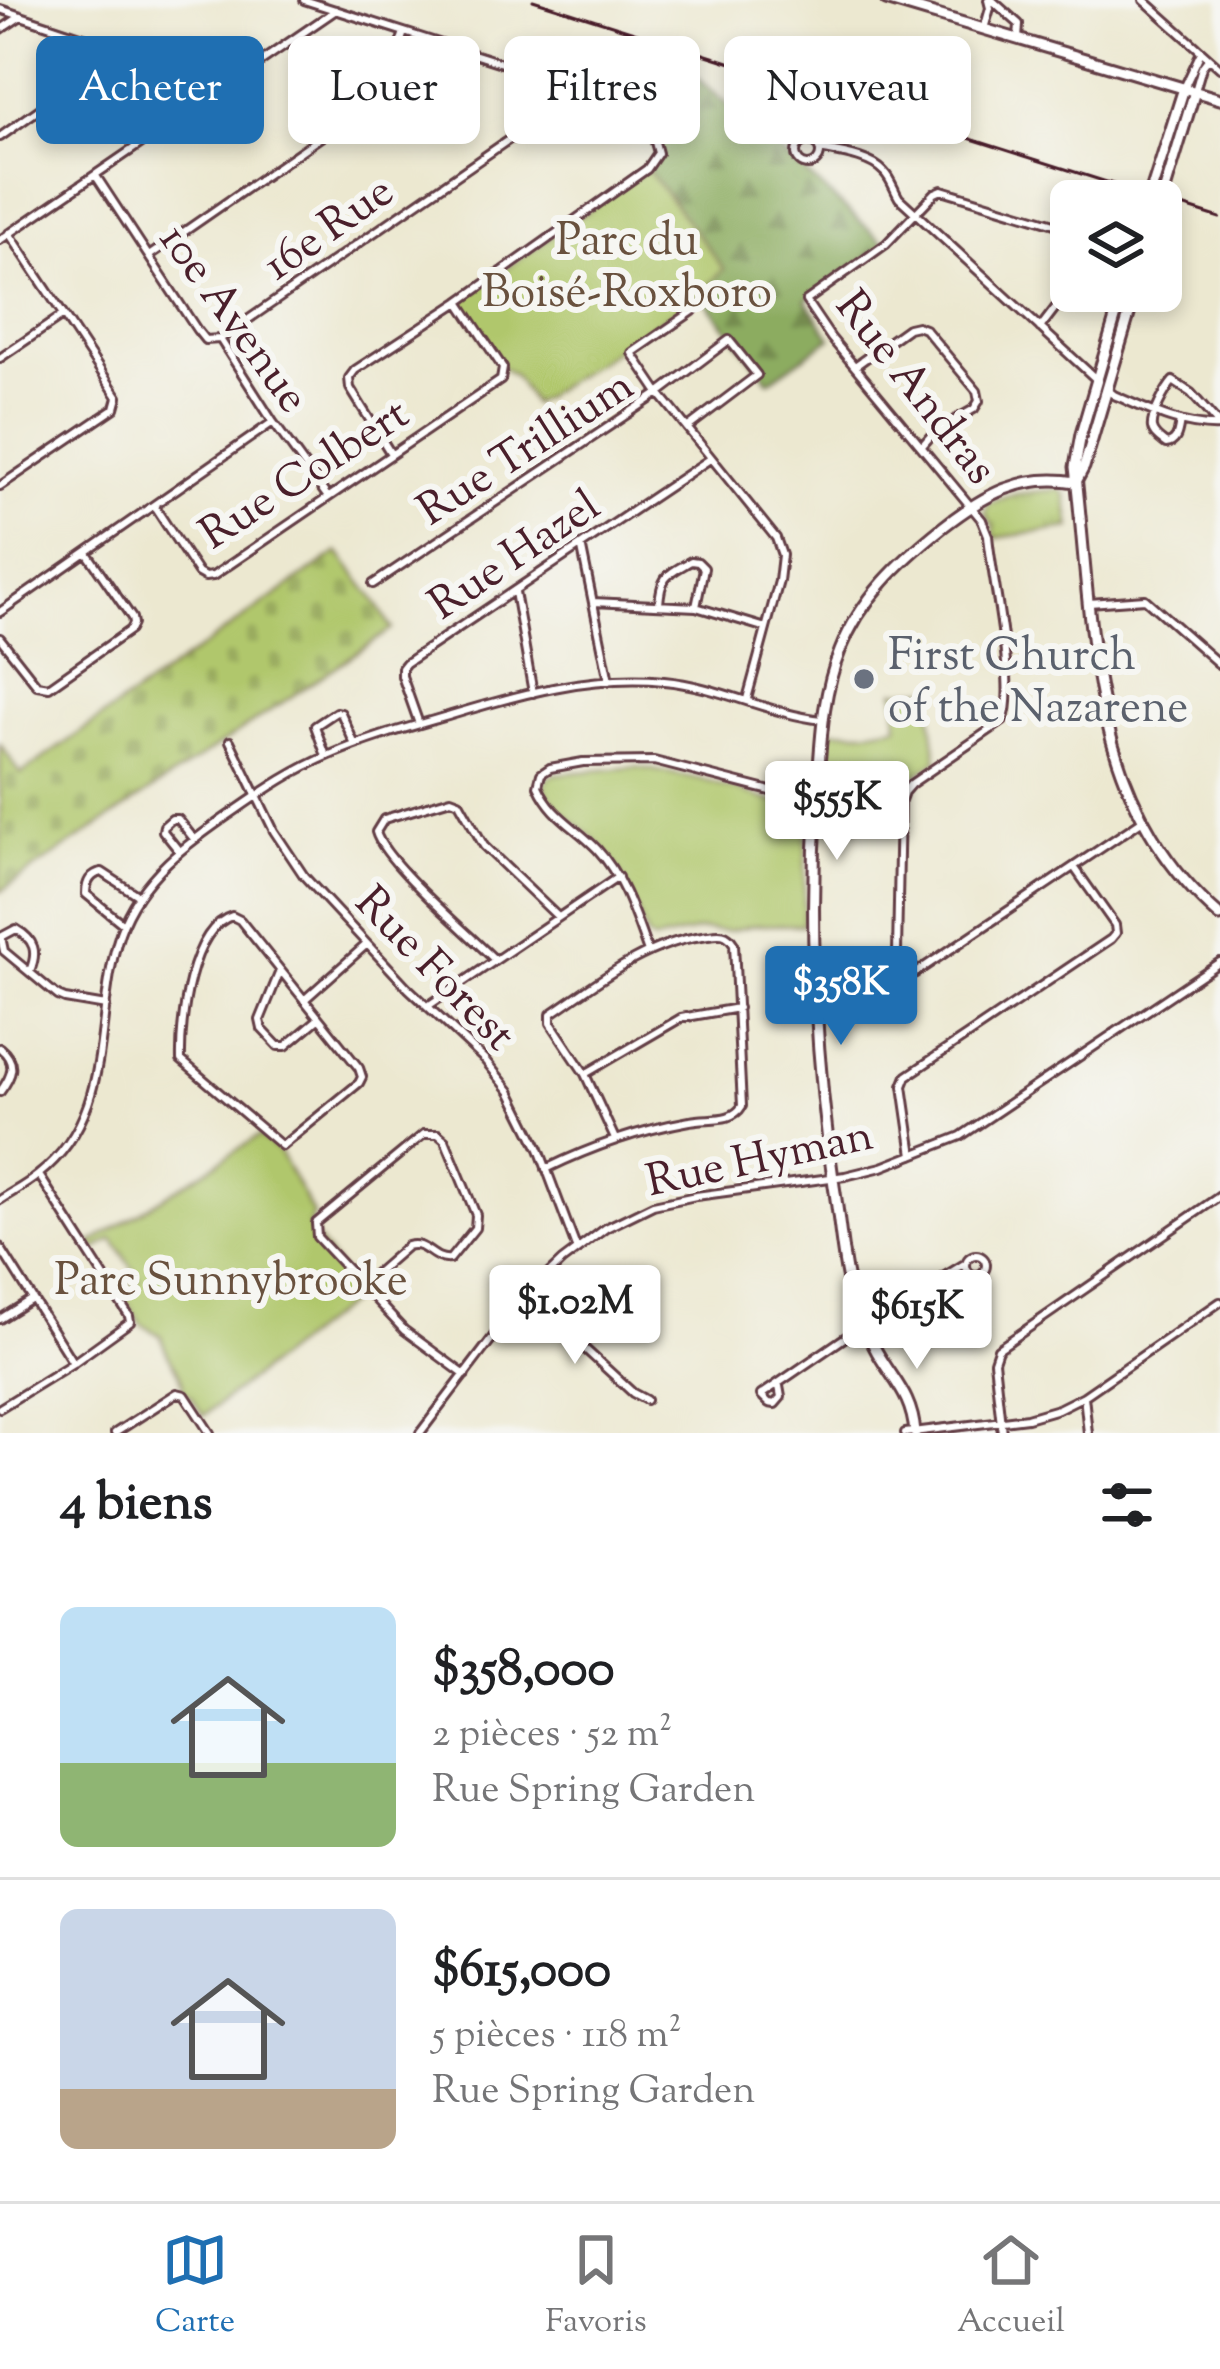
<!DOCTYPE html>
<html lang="fr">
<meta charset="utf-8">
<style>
body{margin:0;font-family:"Sorts Mill Goudy",serif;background:#f6f6f6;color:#202124;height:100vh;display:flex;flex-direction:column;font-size:45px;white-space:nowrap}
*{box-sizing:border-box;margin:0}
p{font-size:39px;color:#757577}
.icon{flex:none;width:66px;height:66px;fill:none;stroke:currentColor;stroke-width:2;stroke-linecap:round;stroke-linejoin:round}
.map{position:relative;height:1433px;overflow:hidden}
.drawer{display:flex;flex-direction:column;background:#fff;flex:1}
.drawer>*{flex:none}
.top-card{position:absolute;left:36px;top:36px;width:1149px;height:108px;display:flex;gap:24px}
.buttons{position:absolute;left:1050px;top:180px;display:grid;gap:24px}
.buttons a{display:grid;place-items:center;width:132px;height:132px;border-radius:18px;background:#fff;box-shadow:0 6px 18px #0003;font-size:60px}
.price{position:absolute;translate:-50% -102px;padding:0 27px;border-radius:12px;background:#fff;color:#222;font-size:39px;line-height:78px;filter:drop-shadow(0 3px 6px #0008)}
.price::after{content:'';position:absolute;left:50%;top:72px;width:36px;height:27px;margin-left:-18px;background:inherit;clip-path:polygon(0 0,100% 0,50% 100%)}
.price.on{background:#1f6fb2;color:#fff}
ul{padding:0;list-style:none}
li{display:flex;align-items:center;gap:36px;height:300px;padding:0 60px}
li+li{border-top:3px solid #e0e0e0}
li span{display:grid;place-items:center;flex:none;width:336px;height:240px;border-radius:18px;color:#555}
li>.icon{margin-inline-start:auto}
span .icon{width:144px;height:144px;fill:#fffc;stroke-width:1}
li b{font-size:51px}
h2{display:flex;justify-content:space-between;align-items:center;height:144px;padding:0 60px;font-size:51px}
.tag{padding:0 42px;border-radius:18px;background:#fff;box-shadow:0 6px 18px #0003;font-size:42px;line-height:108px}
.tag.on{background:#1f6fb2;color:#fff}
.tabs{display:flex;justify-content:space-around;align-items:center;height:168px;border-top:3px solid #e0e0e0;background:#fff;font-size:33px;color:#757577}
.tabs a{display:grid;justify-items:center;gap:6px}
.tabs .on{color:#1f6fb2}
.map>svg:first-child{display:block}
</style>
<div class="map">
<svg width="1220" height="1433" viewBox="0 0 1220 1433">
<defs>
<pattern id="grass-tufts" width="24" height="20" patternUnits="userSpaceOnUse" patternTransform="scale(3)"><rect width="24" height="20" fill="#b0c76c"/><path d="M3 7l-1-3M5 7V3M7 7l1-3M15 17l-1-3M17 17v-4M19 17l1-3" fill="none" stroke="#99aa5e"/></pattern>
<pattern id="forest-firs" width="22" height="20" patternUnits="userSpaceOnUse" patternTransform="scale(3)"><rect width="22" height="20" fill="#8cac60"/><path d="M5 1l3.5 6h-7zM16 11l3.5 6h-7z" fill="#748b4f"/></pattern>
<pattern id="cemetery-stones" width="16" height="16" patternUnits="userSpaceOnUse" patternTransform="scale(3)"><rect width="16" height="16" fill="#b0c76c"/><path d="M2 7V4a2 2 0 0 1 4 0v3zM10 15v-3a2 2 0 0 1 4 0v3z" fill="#99aa5e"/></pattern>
</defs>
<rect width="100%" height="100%" fill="#f6f6f2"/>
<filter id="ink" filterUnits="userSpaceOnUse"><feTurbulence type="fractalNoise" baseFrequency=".00833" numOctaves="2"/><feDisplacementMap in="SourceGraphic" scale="24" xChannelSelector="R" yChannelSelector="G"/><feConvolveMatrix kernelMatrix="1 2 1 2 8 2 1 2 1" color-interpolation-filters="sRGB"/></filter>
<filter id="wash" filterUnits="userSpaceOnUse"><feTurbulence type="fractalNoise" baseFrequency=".004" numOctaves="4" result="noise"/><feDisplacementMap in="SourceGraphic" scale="48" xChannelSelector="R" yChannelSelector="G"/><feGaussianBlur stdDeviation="2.7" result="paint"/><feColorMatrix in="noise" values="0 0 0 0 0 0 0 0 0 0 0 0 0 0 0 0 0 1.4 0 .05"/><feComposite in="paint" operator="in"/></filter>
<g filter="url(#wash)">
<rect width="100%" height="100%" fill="#ece8d0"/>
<path fill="url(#grass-tufts)" stroke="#7d734c" stroke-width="3" d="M 1061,489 L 1066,496 L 1071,528 L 995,538 L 993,526 L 985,512 L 989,503 L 1016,494 Z"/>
<path fill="url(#forest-firs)" stroke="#6b6646" stroke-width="3" d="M 690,72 L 886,244 L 806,300 L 831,338 L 769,381 L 700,294 L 723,268 L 647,169 L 658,152 L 637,115 Z"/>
<path fill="url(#cemetery-stones)" stroke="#7d734c" stroke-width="3" d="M 338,552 L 373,597 L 392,629 L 0,892 L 0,744 L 21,774 Z"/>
<path fill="#b0c76c" stroke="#7d734c" stroke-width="3" d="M 647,169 L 724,269 L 700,294 L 533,404 L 514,375 L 503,368 L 459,302 Z
M 928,689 L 937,760 L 899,787 L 895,816 L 858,815 L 857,829 L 824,829 L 824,822 L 831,821 L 834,765 L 828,764 L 830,730 L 864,731 L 898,726 L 895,691 Z
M 637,767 L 700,779 L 805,811 L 807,814 L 803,925 L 755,925 L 729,931 L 700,930 L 654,941 L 647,937 C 634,903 624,869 598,843 C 578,822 557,813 544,787 L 548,778 L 555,774 Z
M 259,1136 L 280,1153 L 313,1214 L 309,1226 L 311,1232 L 359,1295 L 203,1416 L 191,1396 L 183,1390 C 184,1371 164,1357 161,1336 L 141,1324 L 121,1293 L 140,1280 L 113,1239 L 94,1250 L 90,1244 Z"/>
</g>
<g filter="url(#ink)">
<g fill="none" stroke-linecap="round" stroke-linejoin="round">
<g stroke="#623d44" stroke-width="12">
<path id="minor" d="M 304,0 L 545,77 L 612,95 L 637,115 L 655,142 L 658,153 L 647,169 L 459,302 L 355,370 L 349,378 L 350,388 L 391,454
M 992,0 L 1019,24 L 1018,39
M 1144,0 L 1220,68
M 0,9 L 227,85
M 984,29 L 990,8 L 988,0
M 0,30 L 21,16
M 1184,88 L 1201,52
M 1195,91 L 1202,67 L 1209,58
M 531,122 L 545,77
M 0,137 L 123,50
M796 153a12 12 0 1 1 24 0a12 12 0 1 1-24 0Z
M 819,149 C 839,153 871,157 884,172 C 891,179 894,190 899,198 L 1097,380
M 96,176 L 197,330 L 205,340 L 220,339
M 0,240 L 336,10
M 149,256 L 380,96 L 386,87 L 404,32
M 1040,328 L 1066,294 L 1071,276
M 220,339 L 530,125 L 596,89
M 220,339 L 273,422 L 327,496
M 0,358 L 62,316
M 855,366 L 908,328 L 917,326 L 925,329 L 977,391 L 979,401 L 974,409 L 935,431 L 922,446
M 1106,389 L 1114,395 C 1147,409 1183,428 1220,426
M 1180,421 C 1178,431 1178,443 1166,444 C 1161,440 1153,435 1152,428 C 1150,417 1166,389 1173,381 L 1191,393 L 1220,426
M 687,428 L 757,375 L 729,340 L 659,393 L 632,353 L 693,311
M 0,486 L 115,408 L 118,397 L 9,233
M 154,506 L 198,573 L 205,577 L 213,576 L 501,380 L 503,368 L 459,302
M 582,549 L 609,681
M 373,584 L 659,393 L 776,538 L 782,555 L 779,581 L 747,699
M 515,592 L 533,693
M 593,602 L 696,607 L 704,568 L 698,562 L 691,561 C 667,575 661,575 659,604
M 1089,603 L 1145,599 L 1220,665
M 696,607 L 766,628
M 0,612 L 273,422
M 0,638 L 37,685 L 49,687 L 130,630 L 133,624 L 132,618 L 87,553
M 419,724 L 402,676 L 402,668 L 406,663 L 710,459
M 230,741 L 274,831 L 304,876 L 408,988 L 484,1059 L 510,1091 L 539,1149 L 577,1250
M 326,756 L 315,726 L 336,712 L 341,713 L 355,745
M 179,851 L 163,831 L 164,826 L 172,819 L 178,819 L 194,839
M 232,916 L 240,920 L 359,1068 L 362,1077 L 359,1083 L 282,1146 L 181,1060 C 180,1022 190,929 232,916 Z
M 123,924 L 86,894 C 86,883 90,874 102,872 L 137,895
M 648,952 C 635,916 623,877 597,849 C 574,825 552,817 538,786 L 541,774 L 550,768 L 583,762 L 654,761 L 817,803
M 495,960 C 469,934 384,862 376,832 L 384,819 L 451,799 L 459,802 L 484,846 L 557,916
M 30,971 C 38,952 35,940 16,929 L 1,937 L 4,951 L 58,996 L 65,999 L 106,1006
M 280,971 L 260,1020 L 262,1029 L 278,1046 L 286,1046 L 317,1020
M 908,978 L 897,953 L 900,803 L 904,792 L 911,784 L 1003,721 C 1018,689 991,576 988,535 L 982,520 L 831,338 L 806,301 L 886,244 L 935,193 L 942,190 L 1071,229
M 304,1000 L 367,944
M 428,1006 L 618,877
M 817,1016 L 856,1009 L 887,992 L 1143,820
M 0,1048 C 18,1063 12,1076 0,1092
M 585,1074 L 681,1018 L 738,1008
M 913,1155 L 903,1086 L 907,1076 L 1111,939 L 1116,933 L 1115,925 L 1074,867
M 546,1169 C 593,1146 639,1130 690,1121 C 709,1117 732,1123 742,1106 L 734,944 C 726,930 717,934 702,936 C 644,944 598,982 551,1014 L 551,1023 L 585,1074 L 615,1139
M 0,1200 C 12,1192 26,1185 38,1175 C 117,1113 92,1017 120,933 C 140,876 189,842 236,810 C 266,789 296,769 330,755 C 369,738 410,727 451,715 C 520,694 591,674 664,681 C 719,686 768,714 823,720
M 0,1247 L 73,1363
M966 1265a10 10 0 1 1 20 0a10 10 0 1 1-20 0Z
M 361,1286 L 407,1246 C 426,1240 431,1261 450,1259 L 475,1228 L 476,1215 L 445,1140 L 438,1134 L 424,1134 L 316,1223 L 317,1237 L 404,1330 L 465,1375
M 522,1299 L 560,1326 L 633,1393 L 646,1400
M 0,1319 L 32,1299
M 761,1395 L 853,1332 L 966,1263
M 761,1395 L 769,1403 L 775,1404 L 781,1397 L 779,1386
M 1084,1396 L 1088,1433
M 0,1408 L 73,1363 L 130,1322 L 129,1316 L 39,1175
M 115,1433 L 177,1393 L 185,1395 L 210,1433
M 420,1433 L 522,1299 L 562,1261 L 606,1228 L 653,1205 L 696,1196 L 845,1176 L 882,1167 L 961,1136 L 1220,962
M 905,1433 L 1027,1418 L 1058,1409 L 1084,1396 L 1220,1302
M 1002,1433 L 994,1361 L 998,1349 L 1220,1196"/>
</g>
<g stroke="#623d44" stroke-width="15">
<path id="tertiary" d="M 1148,201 L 1184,88
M 1161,203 L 1195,91
M 1123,291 L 1081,434 L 1075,467 C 1094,629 1085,800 1220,916
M 1076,482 L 1084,467 L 1136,291
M 915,1433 C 912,1396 895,1383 877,1352 C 864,1329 853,1302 847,1276 C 841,1246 839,1216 834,1186 C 815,1056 809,925 817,795 C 821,746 821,697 840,651 C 861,598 899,562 943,527 C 984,495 1022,473 1076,482"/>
</g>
<g stroke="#623d44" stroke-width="15">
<path id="secondary" d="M 886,0 L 1220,99"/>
</g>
<use href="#minor" stroke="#fff" stroke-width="6"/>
<use href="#tertiary" stroke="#fff" stroke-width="9"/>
<use href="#secondary" stroke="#fff" stroke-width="9"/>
<path stroke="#4a1f2b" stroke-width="3" d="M 533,0 L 1220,218"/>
</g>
</g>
<circle fill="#6b7280" stroke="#f6f6f2" stroke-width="4.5" cx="864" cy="679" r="12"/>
<g text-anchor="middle" stroke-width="12" stroke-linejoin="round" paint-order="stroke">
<g font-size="45" fill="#4a1f2b" stroke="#f6f6f2">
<text transform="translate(327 226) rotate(-35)" y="16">16e Rue</text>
<text transform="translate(236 317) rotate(54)" y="16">10e Avenue</text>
<text transform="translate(918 386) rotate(52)" y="16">Rue Andras</text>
<text transform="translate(524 446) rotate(-33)" y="16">Rue Trillium</text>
<text transform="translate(303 472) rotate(-33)" y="16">Rue Colbert</text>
<text transform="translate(513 553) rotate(-34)" y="16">Rue Hazel</text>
<text transform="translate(437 967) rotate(46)" y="16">Rue Forest</text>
<text transform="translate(759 1156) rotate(-12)" y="16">Rue Hyman</text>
</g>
<g font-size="45" fill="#69513e" stroke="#f6f6f2">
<text x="627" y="254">Parc du<tspan x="627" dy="52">Boisé-Roxboro</tspan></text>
<text x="231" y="1294">Parc Sunnybrooke</text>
</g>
<g font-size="45" fill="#5b616d" stroke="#f6f6f2" text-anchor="start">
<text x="888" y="669">First Church<tspan x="888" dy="52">of the Nazarene</tspan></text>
</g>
</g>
</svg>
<div class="buttons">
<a><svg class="icon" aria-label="layers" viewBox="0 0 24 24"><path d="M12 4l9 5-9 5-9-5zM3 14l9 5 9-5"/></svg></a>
</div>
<b class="price" style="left:837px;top:863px">$555K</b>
<b class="price on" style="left:841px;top:1048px">$358K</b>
<b class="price" style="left:575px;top:1367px">$1.02M</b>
<b class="price" style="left:917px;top:1372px">$615K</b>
<div class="top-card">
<a class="tag on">Acheter</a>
<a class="tag">Louer</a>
<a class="tag">Filtres</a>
<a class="tag">Nouveau</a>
</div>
</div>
<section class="drawer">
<h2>4 biens<svg class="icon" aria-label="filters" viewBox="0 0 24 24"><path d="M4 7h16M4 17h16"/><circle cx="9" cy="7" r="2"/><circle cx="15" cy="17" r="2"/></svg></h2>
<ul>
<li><span style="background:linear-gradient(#bfe0f5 65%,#8fb573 0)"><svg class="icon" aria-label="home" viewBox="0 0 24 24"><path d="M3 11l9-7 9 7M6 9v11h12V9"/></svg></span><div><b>$358,000</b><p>2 pièces · 52 m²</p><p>Rue Spring Garden</p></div></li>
<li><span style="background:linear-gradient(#c9d6e8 75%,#b9a48a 0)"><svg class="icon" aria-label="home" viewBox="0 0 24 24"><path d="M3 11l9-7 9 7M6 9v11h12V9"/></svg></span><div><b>$615,000</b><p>5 pièces · 118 m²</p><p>Rue Spring Garden</p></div></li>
</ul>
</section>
<nav class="tabs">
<a class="on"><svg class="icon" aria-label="map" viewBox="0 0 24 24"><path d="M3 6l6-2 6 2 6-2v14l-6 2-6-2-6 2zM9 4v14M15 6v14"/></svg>Carte</a>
<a><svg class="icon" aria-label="saved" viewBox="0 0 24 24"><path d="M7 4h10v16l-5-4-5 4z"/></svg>Favoris</a>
<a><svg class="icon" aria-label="home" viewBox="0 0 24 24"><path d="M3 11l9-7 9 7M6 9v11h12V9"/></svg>Accueil</a>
</nav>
